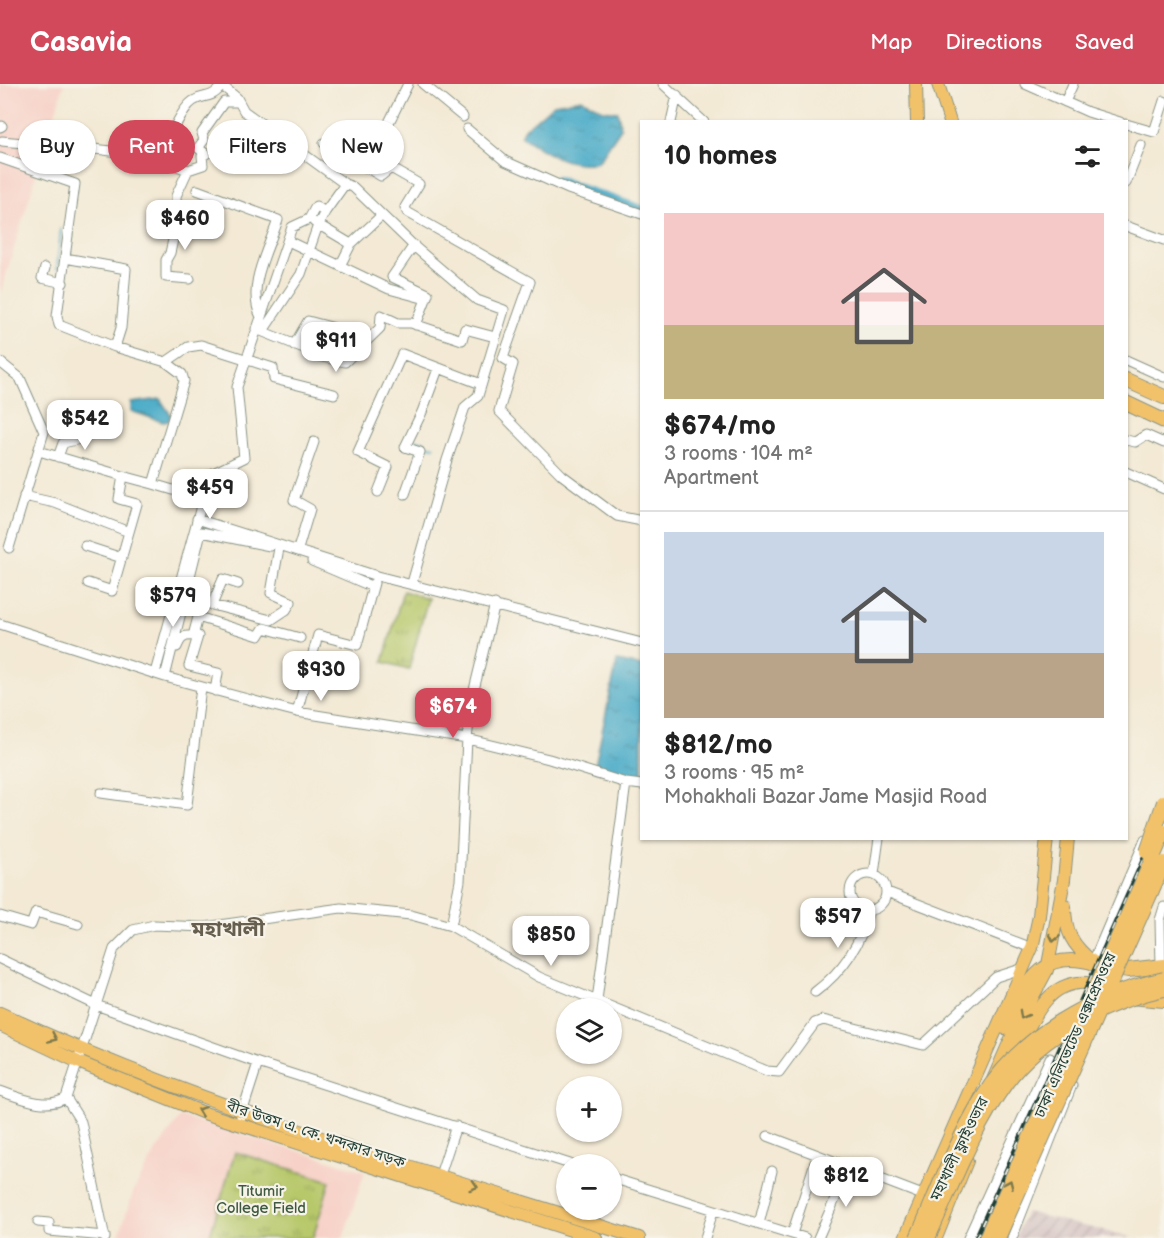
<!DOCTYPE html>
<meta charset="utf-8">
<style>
body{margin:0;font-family:"Balsamiq Sans","Noto Sans Bengali",sans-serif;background:#f6f6f6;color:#222;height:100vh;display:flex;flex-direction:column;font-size:22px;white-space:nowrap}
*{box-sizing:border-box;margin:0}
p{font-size:20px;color:#767676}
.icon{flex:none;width:33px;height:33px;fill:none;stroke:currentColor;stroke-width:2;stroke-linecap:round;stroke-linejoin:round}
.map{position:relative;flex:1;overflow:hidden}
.side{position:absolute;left:640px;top:36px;width:488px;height:720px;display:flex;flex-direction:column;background:#fff;border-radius:0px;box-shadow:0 2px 4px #0004}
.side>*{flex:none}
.guide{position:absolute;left:18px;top:36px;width:532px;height:54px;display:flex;gap:12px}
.controls{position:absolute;left:556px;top:914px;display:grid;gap:12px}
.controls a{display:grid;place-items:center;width:66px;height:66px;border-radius:50%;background:#fff;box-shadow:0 2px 4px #0004;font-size:30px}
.price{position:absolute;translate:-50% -51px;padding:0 14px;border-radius:12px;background:#fff;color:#222;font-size:20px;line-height:39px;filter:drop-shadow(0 2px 3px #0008)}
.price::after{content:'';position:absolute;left:50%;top:36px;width:18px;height:14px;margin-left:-9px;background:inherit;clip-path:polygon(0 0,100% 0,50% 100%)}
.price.active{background:#d1495b;color:#fff}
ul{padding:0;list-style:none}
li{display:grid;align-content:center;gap:12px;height:318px;padding:0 24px}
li+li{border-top:2px solid #e0e0e0}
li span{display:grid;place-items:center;height:186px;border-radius:0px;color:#555}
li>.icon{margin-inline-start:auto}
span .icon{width:108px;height:108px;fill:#fffc;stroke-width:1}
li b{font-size:26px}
h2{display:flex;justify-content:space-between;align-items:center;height:72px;padding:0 24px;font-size:26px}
.tag{padding:0 21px;border-radius:27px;background:#fff;box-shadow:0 2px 4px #0004;font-size:21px;line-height:54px}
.tag.active{background:#d1495b;color:#fff}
header{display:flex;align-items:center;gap:36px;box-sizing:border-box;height:84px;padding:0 30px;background:#d1495b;color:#fff}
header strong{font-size:28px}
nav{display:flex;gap:33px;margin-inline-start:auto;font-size:21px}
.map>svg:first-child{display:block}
</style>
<header>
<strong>Casavia</strong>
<nav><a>Map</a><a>Directions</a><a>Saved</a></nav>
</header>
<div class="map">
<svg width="1164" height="1154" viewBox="0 0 1164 1154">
<defs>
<pattern id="industrial-furrows" width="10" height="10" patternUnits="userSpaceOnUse" patternTransform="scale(1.5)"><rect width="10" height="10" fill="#d2bfc0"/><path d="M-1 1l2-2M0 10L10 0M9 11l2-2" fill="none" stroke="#aa9c9d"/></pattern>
<pattern id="grass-tufts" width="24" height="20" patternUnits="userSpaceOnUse" patternTransform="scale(1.5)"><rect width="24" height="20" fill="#b7c86a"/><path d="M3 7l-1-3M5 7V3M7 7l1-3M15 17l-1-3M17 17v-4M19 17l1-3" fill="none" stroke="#94a458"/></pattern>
<pattern id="water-ripples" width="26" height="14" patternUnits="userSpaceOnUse" patternTransform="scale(1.5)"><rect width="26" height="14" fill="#49abc8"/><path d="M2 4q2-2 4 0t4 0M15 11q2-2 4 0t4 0" fill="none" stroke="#3c8ca3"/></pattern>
</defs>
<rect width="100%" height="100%" fill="#f7f3e8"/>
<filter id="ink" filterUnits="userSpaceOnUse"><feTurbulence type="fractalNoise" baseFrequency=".0167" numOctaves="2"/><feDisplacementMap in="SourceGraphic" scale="12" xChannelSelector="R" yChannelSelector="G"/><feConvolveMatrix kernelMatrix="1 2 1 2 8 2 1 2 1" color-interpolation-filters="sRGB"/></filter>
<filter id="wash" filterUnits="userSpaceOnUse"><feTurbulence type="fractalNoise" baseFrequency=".008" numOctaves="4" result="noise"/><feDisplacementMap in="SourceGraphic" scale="24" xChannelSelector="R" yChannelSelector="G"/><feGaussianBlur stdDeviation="1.35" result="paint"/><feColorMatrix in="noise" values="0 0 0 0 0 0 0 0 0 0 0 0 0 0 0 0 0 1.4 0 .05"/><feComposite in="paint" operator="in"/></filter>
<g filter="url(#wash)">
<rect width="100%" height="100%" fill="#f3e9d4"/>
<path fill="#f7d1c7" d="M 0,0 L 64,0 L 0,210 Z
M 181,1032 L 365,1087 L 343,1154 L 118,1154 L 134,1106 L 156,1067 Z"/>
<path fill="url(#industrial-furrows)" d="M 1026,1128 L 1133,1154 L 1015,1154 Z"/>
<path fill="url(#grass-tufts)" stroke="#6b824f" stroke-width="1.5" d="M 403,507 L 428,514 L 409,585 L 383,578 Z
M 235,1068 L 330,1097 L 313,1154 L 209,1154 Z"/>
<path fill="url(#water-ripples)" stroke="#34747e" stroke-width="1.5" d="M 582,15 L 603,26 L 618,28 L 621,44 L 598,78 C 568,84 546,69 521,52 L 525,45 L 554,20 Z
M 160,315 L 171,331 L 169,337 L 163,338 L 131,327 L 131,319 Z
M 617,577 L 642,582 L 642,696 L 594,686 Z"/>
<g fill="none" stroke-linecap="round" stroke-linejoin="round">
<path stroke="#49abc8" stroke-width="2" d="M 57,185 L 61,145
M 413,355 L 425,358
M 424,361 L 434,363"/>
<path stroke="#49abc8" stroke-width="8" d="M 557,96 L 642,125"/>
</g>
</g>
<g filter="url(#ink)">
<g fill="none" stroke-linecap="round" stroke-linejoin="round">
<g stroke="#899384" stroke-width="11">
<path id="minor" d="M 220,0 L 237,14 L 244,27 L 345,100
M 423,0 L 463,33
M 663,0 L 704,38
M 1025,0 L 1088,28 L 1120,38
M 1065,18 L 1073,0
M 671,38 L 677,11
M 1126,40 L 1154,48 L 1164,17
M 0,43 L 2,42
M 467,45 L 505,77 L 568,105 L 642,130
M 2,57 C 64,63 129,63 188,86 L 176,112 L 177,138 L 170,169 L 166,176 L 166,193 L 190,195
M 324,59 L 381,92 L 391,84 L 419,100 L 405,123 L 407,128 L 530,198 L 503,274 L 513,280 L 499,327 L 562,391 L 617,432 L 642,437
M 0,74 L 75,100 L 57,232 L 59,241 L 115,263 L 166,278 L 188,263 L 201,261 L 273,284 L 274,295 L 334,310
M 160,75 C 167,60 180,26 193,17 C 205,9 209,17 222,2
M 367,83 L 408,0
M 188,86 L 203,81 L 202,72 L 206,70 L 198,64 L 204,56 L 202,49 L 224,18 L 235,18 L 237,14
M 1126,99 L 1141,61
M 197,106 L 278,136 C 268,166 246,203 261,233
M 314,138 L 351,160 L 381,132
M 1126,142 L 1164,156
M 288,157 L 389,205 L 426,215
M 414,161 L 392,193 L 428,210 L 416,241
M 65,174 L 126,185 L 121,244 L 115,263
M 340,182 L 351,160
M 45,184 L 42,194 L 63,199
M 256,245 L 311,267 L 313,271 L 345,278 L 380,244 L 381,231 L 398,239 L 411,239 L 462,256 L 465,245 L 495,253
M 263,247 L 301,190 L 318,141 L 325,128
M 294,261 L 308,237 L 331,243 L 352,253
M 1126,276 L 1164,293
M 0,278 L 20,294 L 44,348 L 9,464
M 1126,356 L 1135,358 L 1146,351 L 1164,359
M 39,367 L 123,392
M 58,373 L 63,359 L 76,356 L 76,332 L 84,326
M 1126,388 L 1164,405
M 378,408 L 388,383 L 358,368 L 402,270 L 481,300
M 405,410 L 420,368 L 405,363 L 422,328 L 438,285
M 24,412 L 55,419 L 129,448
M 203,415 L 209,391 L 244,374 L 237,303 L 292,143 L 309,135 L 316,122 L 325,128 L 345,100 L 353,103 L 416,164 L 477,216 L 504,226 L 478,312 L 465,323 L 447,376 L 412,499
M 197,435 L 377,492 L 642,559
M 85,462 L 122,474
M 298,465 L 310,425 L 294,416 L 314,358
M 312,477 L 373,503
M 88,499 L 112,507 L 137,420 L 119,415 L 123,392 L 153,400
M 186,509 L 212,521 L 271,536 L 286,526 L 291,518 L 271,509 L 279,464
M 212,521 L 223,495 L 238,500
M 0,540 L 165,593 L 262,619 L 297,628 L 467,655 L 549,675 L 626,699 L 642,701
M 193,551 L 198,552 L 189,582 L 218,589 L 215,607
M 177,563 C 180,555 183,551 193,552 L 198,533 L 259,552 L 264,544 L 300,554
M 155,589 L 203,415 L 153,400 L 184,297 L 182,290 L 166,278
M 165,593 L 201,448 L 270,462
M 297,628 L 318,551 L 357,561 L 374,499
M 101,709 L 187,721 L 201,603
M850 808a18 18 0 1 1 36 0a18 18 0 1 1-36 0Z
M 874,790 L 879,754
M 887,808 L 1032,864
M 0,832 L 31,841 L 36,828 L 78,840
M 451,842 L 460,797 L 467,655 L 472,614 L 495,520
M 0,875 L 96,921 L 66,1014 L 81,1038 L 105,1154
M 1093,878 L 1145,756
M 1161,882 L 1160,836 L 1164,823
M 815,908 C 843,887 861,861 869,826
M 597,916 L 626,699
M 0,1007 C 21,1014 46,1026 66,1014
M 241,1032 L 258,979
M 768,1052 L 925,1112
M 570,1080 L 258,979 L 96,921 L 114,865 L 133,846 L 154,841 L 205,843 L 341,824 L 411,831 L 451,842 L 539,893 L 767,987 L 779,988 L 815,939 L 823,936 L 923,961 L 996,893 L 1021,885
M 440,1091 L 456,1042
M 612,1094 L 805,1154
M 38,1138 L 49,1139 L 49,1147 L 105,1152
M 759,1140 L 772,1087
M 792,1150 L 817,1072
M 705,1154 L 713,1127
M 818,1154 L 849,1083
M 968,1154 L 1050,974
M 1012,1154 L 1072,1001"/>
</g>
<g stroke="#899384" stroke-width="14">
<path id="major" d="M 916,0 L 917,38
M 938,0 L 950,38
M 1065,822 C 1065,848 1072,861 1093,878
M 0,929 C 204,1025 424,1086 639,1154
M 0,941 L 78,978 L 204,1029 L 596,1154
M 1004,944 C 1026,902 1038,863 1095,880
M 1015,971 C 1031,940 1045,896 1087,899
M 992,998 L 1013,950 L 1047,886 L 1064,796 L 1068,754
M 905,1154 L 1032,864 L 1039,832 L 1047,754
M 936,1154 L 967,1077"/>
</g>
<g stroke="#899384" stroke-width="16">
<path id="highway" d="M 1126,296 L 1164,313
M 1126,319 L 1164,337
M 1095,880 L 1128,886 L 1164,882
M 1130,913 L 1164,916"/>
</g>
<use href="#minor" stroke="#fff" stroke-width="9"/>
<use href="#major" stroke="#f2c26a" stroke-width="12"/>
<use href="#highway" stroke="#f2c26a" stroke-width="14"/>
<path stroke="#1f3d34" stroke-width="1.5" d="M 985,1154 L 1046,1018 L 1094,901 L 1164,748"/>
<g stroke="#1f3d34" stroke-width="4.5">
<path id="rail" d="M 976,1154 L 1164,728"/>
</g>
<use href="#rail" stroke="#f7f3e8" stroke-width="2" stroke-dasharray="7" stroke-linecap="butt"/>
<g stroke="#899384" stroke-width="16" stroke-linecap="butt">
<path id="highway-bridge" d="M 1147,768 L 1164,718
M 917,1154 C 937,1108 955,1059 981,1016 C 1020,951 1092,911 1164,895
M 928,1154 C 952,1102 972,1046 1006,999 C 1042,950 1106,918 1164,905
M 986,1154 L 1164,748
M 998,1154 L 1164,779"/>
</g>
<use href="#highway-bridge" stroke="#f2c26a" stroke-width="14"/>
</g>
<defs><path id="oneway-chevron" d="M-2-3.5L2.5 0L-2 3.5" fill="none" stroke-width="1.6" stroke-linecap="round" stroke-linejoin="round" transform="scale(1.5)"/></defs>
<g stroke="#7e794c">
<use href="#oneway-chevron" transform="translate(1054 854) rotate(101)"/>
<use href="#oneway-chevron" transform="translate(1023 931) rotate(119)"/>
<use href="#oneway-chevron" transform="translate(53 954) rotate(25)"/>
<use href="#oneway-chevron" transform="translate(201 1027) rotate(-159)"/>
<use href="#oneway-chevron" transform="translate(1009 1100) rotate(-66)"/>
<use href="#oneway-chevron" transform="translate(474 1102) rotate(18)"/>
</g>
</g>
<g text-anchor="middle" stroke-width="4.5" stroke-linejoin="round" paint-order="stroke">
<g font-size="15" fill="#1f3d34" stroke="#f7f3e8">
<text transform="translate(1075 951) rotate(-66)" y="5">ঢাকা এলিভেটেড এক্সপ্রেসওয়ে</text>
<text transform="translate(316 1050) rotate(18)" y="5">বীর উত্তম এ. কে. খন্দকার সড়ক</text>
<text transform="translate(959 1065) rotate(-64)" y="5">মহাখালী ফ্লাইওভার</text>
</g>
<g font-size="15" fill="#3d593f" stroke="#f7f3e8">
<text x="261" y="1112">Titumir<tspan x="261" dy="17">College Field</tspan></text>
</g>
<g font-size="21" font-weight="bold" fill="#665e4e" stroke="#f7f3e8">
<text x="228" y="852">মহাখালী</text>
</g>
</g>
</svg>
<div class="controls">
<a><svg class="icon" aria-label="layers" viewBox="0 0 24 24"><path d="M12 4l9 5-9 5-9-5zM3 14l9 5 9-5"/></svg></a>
<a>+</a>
<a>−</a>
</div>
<b class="price" style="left:185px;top:167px">$460</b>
<b class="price" style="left:336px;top:289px">$911</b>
<b class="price" style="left:85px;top:367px">$542</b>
<b class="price" style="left:210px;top:436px">$459</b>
<b class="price" style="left:173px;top:544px">$579</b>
<b class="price" style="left:321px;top:618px">$930</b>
<b class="price active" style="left:453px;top:655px">$674</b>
<b class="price" style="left:838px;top:865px">$597</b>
<b class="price" style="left:551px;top:883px">$850</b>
<b class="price" style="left:846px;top:1124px">$812</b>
<div class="guide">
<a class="tag">Buy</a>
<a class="tag active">Rent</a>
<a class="tag">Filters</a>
<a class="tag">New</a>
</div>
<section class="side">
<h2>10 homes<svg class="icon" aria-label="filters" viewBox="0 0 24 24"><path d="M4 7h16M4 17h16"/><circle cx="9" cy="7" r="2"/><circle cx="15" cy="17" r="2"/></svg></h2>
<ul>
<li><span style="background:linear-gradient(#f6c9c9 60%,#c2b280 0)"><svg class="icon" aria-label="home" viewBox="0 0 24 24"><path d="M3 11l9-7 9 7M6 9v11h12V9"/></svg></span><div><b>$674/mo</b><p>3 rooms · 104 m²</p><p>Apartment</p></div></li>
<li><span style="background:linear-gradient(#c9d6e8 65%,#b9a48a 0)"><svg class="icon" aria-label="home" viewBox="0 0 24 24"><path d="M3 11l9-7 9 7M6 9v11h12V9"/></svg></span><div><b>$812/mo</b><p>3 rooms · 95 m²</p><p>Mohakhali Bazar Jame Masjid Road</p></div></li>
</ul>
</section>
</div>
